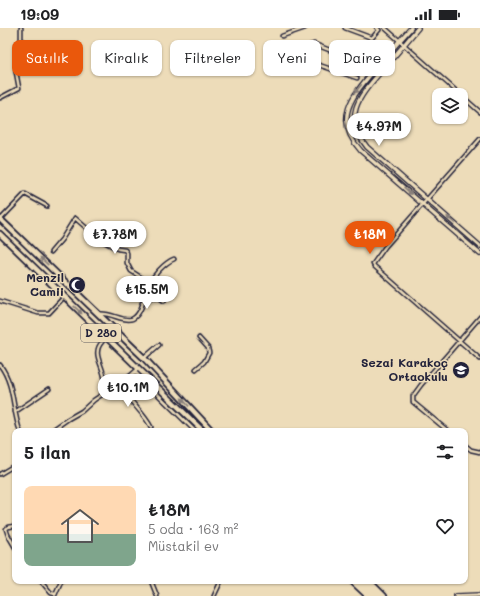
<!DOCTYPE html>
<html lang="tr">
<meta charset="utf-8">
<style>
body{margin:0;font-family:Mali,sans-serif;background:#f2f2f2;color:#202124;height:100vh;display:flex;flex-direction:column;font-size:15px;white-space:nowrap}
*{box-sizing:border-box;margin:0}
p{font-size:13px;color:#757577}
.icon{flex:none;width:22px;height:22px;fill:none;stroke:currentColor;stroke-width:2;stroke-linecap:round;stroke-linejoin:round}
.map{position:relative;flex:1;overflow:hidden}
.sheet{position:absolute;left:12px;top:400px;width:456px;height:156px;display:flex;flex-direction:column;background:#fff;border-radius:8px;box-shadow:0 1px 3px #0004}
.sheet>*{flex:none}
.banner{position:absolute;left:12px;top:12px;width:456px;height:36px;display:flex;gap:8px}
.controls{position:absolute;left:432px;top:60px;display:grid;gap:8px}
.controls a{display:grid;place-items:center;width:36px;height:36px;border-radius:8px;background:#fff;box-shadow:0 1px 3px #0004;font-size:20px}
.price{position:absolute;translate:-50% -34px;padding:0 9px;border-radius:14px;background:#fff;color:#222;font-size:13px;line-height:26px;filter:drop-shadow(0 1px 2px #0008)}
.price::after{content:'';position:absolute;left:50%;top:24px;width:12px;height:9px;margin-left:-6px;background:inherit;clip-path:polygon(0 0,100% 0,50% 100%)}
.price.active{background:#ea580c;color:#fff}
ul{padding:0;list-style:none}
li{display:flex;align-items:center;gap:12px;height:100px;padding:0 12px}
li+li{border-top:1px solid #e0e0e0}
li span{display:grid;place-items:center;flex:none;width:112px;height:80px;border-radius:8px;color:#555}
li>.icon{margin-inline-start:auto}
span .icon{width:48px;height:48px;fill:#fffc;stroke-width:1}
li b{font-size:17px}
h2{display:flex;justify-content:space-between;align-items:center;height:48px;padding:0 12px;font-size:17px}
.tag{padding:0 14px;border-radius:8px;background:#fff;box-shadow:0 1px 3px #0004;font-size:14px;line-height:36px}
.tag.active{background:#ea580c;color:#fff}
.status{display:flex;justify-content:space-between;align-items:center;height:28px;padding:0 20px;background:#fff;direction:ltr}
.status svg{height:11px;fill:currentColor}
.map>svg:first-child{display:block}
</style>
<div class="status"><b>19:09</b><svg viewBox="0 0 49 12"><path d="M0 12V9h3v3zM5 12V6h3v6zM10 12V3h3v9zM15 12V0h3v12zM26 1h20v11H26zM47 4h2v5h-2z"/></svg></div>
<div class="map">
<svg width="480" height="568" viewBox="0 0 480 568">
<rect width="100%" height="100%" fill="#eddcb9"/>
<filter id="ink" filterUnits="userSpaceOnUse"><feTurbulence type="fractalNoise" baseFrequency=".025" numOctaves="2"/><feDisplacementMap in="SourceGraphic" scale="8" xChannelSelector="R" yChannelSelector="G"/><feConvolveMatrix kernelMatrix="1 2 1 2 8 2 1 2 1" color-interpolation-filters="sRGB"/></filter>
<g filter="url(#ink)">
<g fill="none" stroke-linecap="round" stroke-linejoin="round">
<g stroke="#22223b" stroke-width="5.5">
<path id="street" d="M 345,0 L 372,10 L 379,2 L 377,0
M 385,0 L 480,84
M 282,8 L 305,0
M 282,27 L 314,16 L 376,40
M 299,41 L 316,36 L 357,50
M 332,41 L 337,25
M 0,70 L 19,60 L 16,44 L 21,26 L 21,0
M 480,111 L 385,219 L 373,236 L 374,238 L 480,331
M 1,191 L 25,166 L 47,178
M 51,224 L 62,211 L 75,190 L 99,211 L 118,221 L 125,222 L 127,225 L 127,235 L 131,243 L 150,255
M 0,273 L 38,285 L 49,285 L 64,269
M 142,275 C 150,268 157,266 164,273
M 99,286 C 110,284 123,294 132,291 C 143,286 144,267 148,257 C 153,248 164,235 174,231
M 102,314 C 93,324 100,333 103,344 C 105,350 105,355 109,361
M 144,330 L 159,317
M 0,337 C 15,357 12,381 20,403
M 196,341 L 204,334 L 209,325 L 208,320 L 199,310
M 135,344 L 195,403
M 120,354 C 126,372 143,383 151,399
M 15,384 L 49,361
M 51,403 L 68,391 L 82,383 L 94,372 L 130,348 L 138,341
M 448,403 L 413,374 L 413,368 L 421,357 L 480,289
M 465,417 L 471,422 L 480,424
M 0,446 L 15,437
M 15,498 L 8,499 L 6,501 L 8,507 L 15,519
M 41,553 L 51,565 L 55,566
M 151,553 L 157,568
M 55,567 L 61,553
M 214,568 L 221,553"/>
</g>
<g stroke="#22223b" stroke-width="6">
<path id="secondary" d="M 411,0 C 399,13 388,26 376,40 C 354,66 331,90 361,123 L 480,226
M 418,0 C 407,13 396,27 384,40 C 362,66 340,86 367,119 L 480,218
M 456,568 L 480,567"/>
</g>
<g stroke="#22223b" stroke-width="8">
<path id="highway" d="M 0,191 L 144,330 L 212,403
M 0,206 L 203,403
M 352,553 L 368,568
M 357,553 L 373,568
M 363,553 L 379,568
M 369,553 L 384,568"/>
</g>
<use href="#street" stroke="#eddcb9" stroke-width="2.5"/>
<use href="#secondary" stroke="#eddcb9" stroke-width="3.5"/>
<use href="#highway" stroke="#eddcb9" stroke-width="4.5"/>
</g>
<defs><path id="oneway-solid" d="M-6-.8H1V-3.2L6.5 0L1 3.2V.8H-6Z"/></defs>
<g fill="#887f7a">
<use href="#oneway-solid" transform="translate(358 61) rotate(129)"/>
<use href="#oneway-solid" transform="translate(408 163) rotate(42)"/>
<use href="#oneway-solid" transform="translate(451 192) rotate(-139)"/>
<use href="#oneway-solid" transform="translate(44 233) rotate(-136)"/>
<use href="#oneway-solid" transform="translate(78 282) rotate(44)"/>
<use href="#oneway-solid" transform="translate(185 374) rotate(-133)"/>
</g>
</g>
<defs>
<g id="mosque-disc" transform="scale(0.9)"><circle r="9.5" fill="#22223b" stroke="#eddcb9"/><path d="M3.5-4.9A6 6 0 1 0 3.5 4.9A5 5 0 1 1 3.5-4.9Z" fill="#fff"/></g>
<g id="school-disc" transform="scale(0.9)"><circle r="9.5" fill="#22223b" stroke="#eddcb9"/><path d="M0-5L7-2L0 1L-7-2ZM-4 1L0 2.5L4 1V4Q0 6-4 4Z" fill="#fff"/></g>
</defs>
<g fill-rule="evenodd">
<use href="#mosque-disc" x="77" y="257"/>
<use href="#school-disc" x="461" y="342"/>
</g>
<g text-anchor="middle" stroke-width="3" stroke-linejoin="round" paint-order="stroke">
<rect fill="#eddcb9" stroke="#5f5a61" stroke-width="1" x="81" y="296" width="40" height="18" rx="3"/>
<g font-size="11" font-weight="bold" fill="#22223b">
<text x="101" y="309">D 280</text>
</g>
<g font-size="12" font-weight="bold" fill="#22223b" stroke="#eddcb9" text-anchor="end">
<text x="64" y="254">Menzil<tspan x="64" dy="14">Camii</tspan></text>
<text x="448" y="339">Sezai Karakoç<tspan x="448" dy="14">Ortaokulu</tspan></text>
</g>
</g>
</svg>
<div class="controls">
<a><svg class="icon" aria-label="layers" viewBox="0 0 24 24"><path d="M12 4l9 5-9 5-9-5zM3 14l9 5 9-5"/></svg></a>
</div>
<b class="price" style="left:379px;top:119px">₺4.97M</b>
<b class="price" style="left:115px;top:227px">₺7.78M</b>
<b class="price active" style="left:370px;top:227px">₺18M</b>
<b class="price" style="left:147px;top:282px">₺15.5M</b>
<b class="price" style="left:128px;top:380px">₺10.1M</b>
<div class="banner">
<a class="tag active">Satılık</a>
<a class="tag">Kiralık</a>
<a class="tag">Filtreler</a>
<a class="tag">Yeni</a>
<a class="tag">Daire</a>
</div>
<section class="sheet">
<h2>5 ilan<svg class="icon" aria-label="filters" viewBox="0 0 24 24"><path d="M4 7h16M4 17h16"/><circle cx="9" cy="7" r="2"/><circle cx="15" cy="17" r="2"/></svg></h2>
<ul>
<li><span style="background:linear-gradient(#ffd9b3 60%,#7fa58c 0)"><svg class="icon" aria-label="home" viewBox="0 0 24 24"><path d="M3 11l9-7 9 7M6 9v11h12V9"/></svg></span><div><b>₺18M</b><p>5 oda · 163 m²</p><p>Müstakil ev</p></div><svg class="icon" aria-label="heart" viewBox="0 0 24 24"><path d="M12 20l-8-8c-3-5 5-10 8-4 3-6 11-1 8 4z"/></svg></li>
</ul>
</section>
</div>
